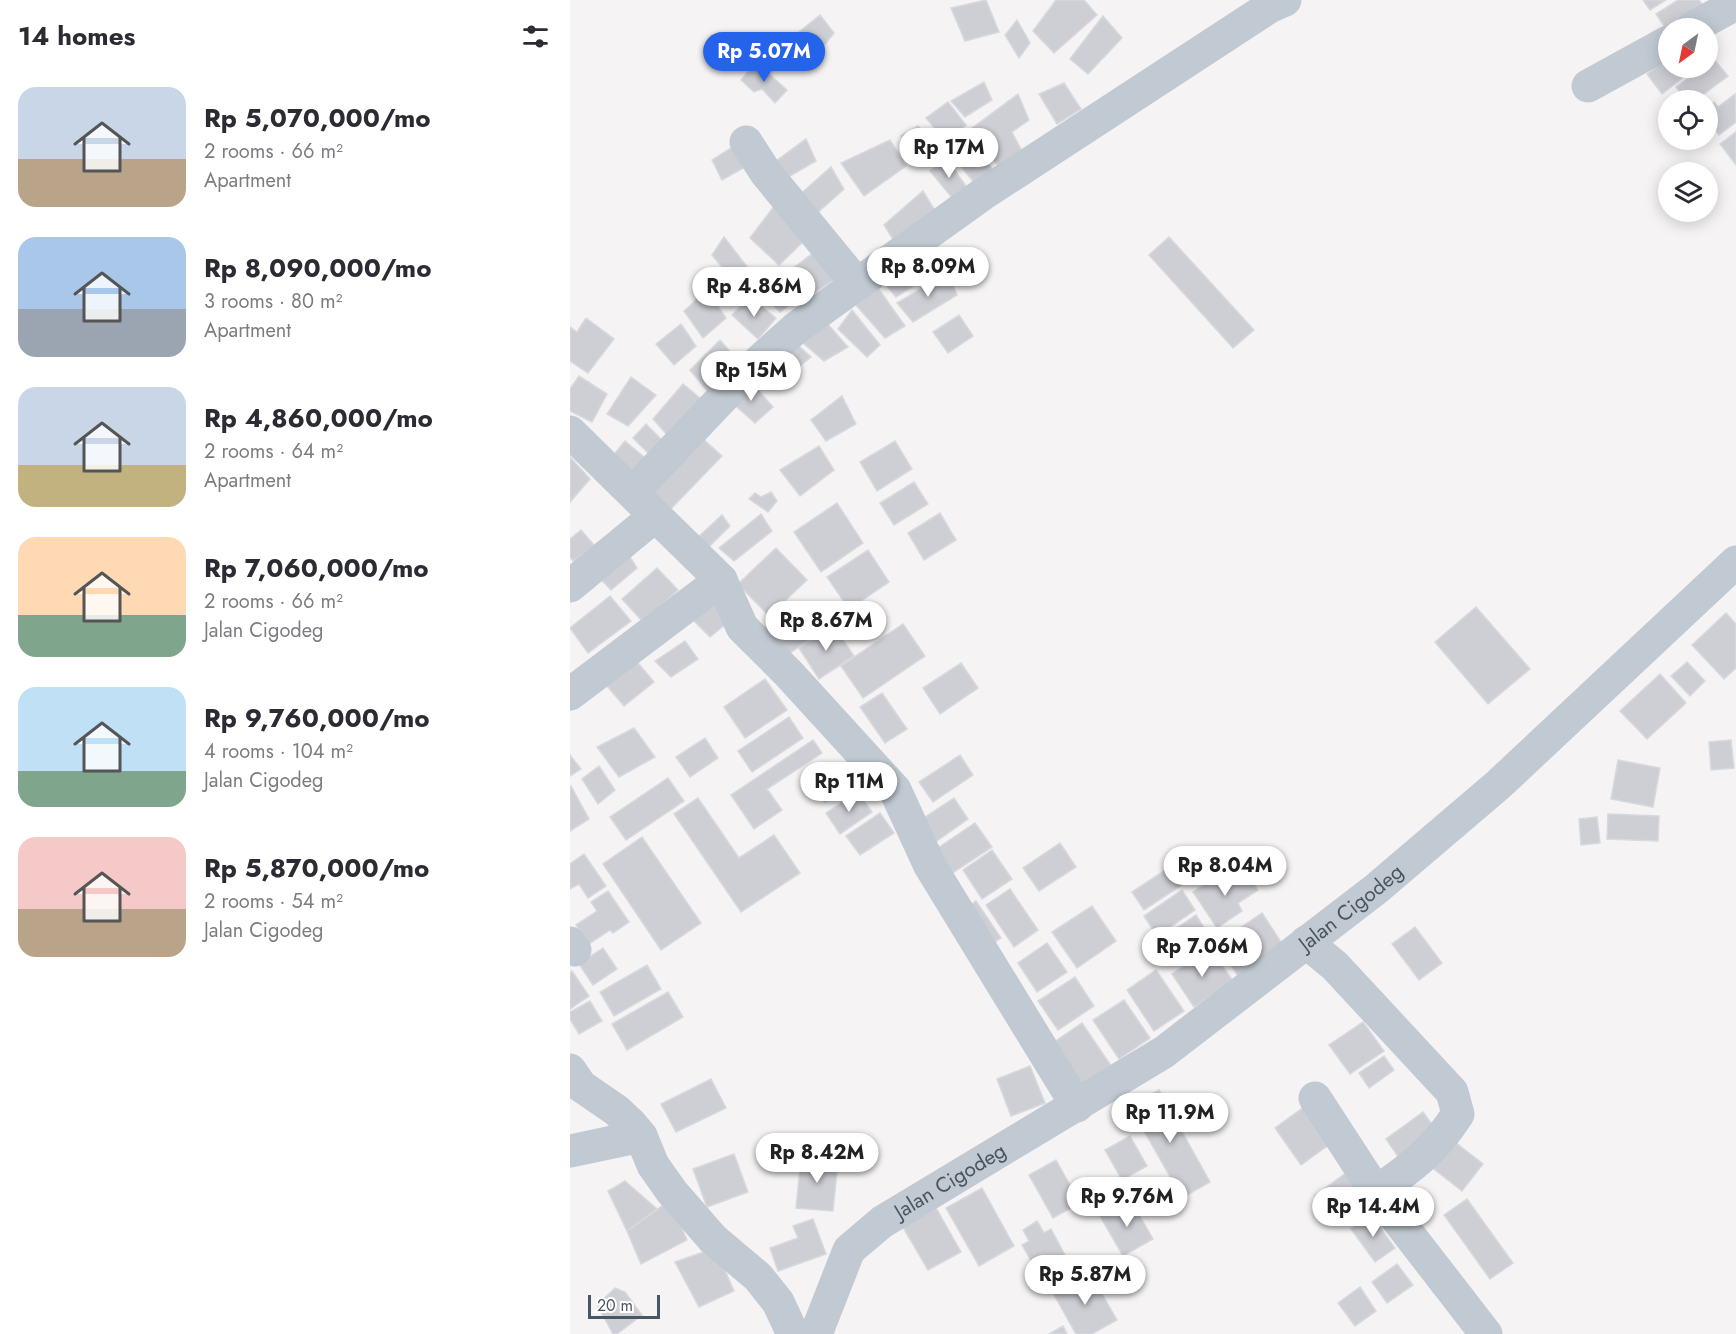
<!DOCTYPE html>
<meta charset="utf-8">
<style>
body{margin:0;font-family:Jost,sans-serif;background:#f2f2f3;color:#2b2b33;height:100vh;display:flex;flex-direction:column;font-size:22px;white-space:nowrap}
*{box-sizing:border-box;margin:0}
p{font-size:20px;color:#7c7c81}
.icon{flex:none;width:33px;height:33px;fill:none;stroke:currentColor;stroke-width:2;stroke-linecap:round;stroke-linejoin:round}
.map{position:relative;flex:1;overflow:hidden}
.side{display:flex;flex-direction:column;background:#fff;width:570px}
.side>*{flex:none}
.needle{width:39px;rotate:213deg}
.fabs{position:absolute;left:1088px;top:18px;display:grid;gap:12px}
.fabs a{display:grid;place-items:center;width:60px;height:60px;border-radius:50%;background:#fff;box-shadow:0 3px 15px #0003;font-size:30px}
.scale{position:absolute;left:18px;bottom:15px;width:72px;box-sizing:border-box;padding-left:6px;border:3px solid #4a5661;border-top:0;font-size:16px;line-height:21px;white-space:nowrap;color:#4a5661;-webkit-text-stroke:4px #fff;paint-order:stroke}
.price{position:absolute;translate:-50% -51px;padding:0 14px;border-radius:21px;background:#fff;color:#222;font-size:20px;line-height:39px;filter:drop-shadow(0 2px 3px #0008)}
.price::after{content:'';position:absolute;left:50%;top:36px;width:18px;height:14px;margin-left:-9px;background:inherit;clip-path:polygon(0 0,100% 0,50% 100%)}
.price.current{background:#2563eb;color:#fff}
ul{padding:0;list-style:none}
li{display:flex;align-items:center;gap:18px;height:150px;padding:0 18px}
li span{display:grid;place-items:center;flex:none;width:168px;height:120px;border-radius:18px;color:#555}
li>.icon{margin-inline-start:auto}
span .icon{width:72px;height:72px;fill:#fffc;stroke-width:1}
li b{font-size:26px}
h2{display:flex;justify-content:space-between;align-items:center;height:72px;padding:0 18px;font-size:26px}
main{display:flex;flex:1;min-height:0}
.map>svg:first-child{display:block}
</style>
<main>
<section class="side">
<h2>14 homes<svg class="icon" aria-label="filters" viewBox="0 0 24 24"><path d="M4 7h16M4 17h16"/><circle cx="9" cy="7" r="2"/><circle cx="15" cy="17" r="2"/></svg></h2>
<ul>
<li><span style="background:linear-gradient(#c9d6e8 60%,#b9a48a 0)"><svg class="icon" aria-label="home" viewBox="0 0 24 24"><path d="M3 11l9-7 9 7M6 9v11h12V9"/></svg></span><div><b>Rp 5,070,000/mo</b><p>2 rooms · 66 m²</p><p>Apartment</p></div></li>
<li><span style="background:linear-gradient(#a9c7e8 60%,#9aa5b1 0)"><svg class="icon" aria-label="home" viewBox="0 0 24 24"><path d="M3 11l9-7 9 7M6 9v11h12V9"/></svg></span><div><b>Rp 8,090,000/mo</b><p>3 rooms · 80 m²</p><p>Apartment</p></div></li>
<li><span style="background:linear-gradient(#c9d6e8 65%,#c2b280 0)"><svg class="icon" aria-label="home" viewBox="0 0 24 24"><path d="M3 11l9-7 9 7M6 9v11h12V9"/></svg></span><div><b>Rp 4,860,000/mo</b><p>2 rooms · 64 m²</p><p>Apartment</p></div></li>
<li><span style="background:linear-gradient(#ffd9b3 65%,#7fa58c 0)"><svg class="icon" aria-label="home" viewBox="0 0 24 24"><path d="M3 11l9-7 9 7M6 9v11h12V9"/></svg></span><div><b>Rp 7,060,000/mo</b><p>2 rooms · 66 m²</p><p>Jalan Cigodeg</p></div></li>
<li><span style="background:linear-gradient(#bfe0f5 70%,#7fa58c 0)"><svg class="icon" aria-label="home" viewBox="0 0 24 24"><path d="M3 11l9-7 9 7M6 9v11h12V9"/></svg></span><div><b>Rp 9,760,000/mo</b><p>4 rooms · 104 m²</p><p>Jalan Cigodeg</p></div></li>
<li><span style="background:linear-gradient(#f6c9c9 60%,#b9a48a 0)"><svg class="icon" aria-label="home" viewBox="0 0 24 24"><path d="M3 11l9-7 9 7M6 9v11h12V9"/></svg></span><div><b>Rp 5,870,000/mo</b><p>2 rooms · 54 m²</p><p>Jalan Cigodeg</p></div></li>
</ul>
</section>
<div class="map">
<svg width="1166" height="1334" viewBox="0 0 1166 1334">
<rect width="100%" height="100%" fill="#f5f3f3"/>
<path fill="#cdcfd5" stroke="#d7d9de" stroke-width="1.5" d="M 416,0 L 429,32 L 395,41 L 381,8 Z
M 486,0 L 514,0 L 527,15 L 484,53 L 463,31 Z
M 1073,0 L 1096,0 L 1080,10 Z
M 1108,0 L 1129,0 L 1136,10 L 1098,32 L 1086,14 Z
M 250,15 L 264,33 L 250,51 L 229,32 Z
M 533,16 L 552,38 L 518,74 L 500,59 Z
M 447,20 L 460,43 L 449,58 L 435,35 Z
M 1098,58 L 1098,68 L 1121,68 L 1123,70 L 1092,94 L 1077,74 Z
M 1143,58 L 1158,76 L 1126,100 L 1116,100 L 1106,87 L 1132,68 L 1137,68 L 1137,63 Z
M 186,62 L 217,90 L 205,103 L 192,89 L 184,92 L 171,80 Z
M 414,82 L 422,100 L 395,117 L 381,101 Z
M 494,83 L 511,109 L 487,124 L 469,94 Z
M 448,94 L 459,120 L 442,132 L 455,157 L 431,170 L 401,129 Z
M 1165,94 L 1166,122 L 1149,135 L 1137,120 L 1137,107 L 1144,102 L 1148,107 Z
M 378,102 L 396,125 L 375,141 L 356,118 Z
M 348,126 L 365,150 L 352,158 L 331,136 Z
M 1166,132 L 1166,165 L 1150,144 Z
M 397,135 L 425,173 L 407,186 L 379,152 Z
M 236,139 L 246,161 L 213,180 L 202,164 Z
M 320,140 L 336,166 L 294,196 L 271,163 Z
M 164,146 L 177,166 L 152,180 L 142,160 Z
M 377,159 L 398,189 L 383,199 L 360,171 Z
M 261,167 L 274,189 L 244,216 L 228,196 Z
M 353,191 L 367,214 L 324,241 L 314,225 Z
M 205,205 L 236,239 L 209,265 L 180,238 Z
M 154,237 L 189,282 L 166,302 L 144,285 L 156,272 L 142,255 Z
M 599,237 L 684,330 L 663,348 L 579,255 Z
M 247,250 L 267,278 L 238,297 L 221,270 Z
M 328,261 L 345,285 L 326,297 L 307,275 Z
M 378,273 L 387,295 L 343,322 L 327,303 Z
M 214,277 L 230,297 L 210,312 L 193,295 Z
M 308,288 L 335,326 L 315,338 L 286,305 Z
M 137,290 L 156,318 L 133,338 L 114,311 Z
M 180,297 L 206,318 L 188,339 L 162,315 Z
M 282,310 L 310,345 L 297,357 L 268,329 Z
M 389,315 L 403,336 L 378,353 L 363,332 Z
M 16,318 L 44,339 L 18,373 L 0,361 L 0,327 L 7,332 Z
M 256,322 L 278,347 L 254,361 L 231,341 Z
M 111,324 L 126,346 L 104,365 L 86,344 Z
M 150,340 L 171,364 L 138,392 L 120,370 Z
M 222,340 L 241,357 L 200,390 L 183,372 Z
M 9,376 L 37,394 L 22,422 L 0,411 L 0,389 Z
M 61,377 L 86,395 L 58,426 L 37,414 Z
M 180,381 L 203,407 L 185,423 L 159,400 Z
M 113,384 L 135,402 L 99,437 L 83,419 Z
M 272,396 L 286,424 L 256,441 L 241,420 Z
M 76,424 L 95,443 L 83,458 L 63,438 Z
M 131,437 L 152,456 L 94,516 L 73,496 Z
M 55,441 L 80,462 L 64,482 L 40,459 Z
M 325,441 L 342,469 L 307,491 L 290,462 Z
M 249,446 L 264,470 L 230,496 L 210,470 Z
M 0,457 L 20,479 L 0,502 Z
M 344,482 L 358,504 L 324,525 L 310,503 Z
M 201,492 L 207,501 L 198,512 L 179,499 L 185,493 L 191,497 Z
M 267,503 L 293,543 L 251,572 L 224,532 Z
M 370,513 L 386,540 L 354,560 L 338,533 Z
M 191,514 L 202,531 L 164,561 L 149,548 Z
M 152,515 L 160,526 L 139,547 L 123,542 Z
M 11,530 L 25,546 L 3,561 L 0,557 L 0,539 Z
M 206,548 L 237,580 L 199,616 L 168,584 Z
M 55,549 L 67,568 L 41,590 L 26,574 Z
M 298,550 L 319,582 L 279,609 L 257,577 Z
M 87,568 L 108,590 L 73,622 L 52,599 Z
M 141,594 L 162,619 L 140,637 L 117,614 Z
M 40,596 L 61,621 L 18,653 L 0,628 Z
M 906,607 L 960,669 L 918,704 L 865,642 Z
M 223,609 L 242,638 L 211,659 L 192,631 Z
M 1156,613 L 1166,624 L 1166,668 L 1154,679 L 1122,645 Z
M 333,624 L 355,656 L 293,698 L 271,666 Z
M 263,625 L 284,656 L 249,679 L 229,648 Z
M 115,641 L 128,659 L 101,677 L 85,661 Z
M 62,656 L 84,682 L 54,706 L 32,680 Z
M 1117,662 L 1135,681 L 1120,696 L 1101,676 Z
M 391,663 L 408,688 L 370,714 L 353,688 Z
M 1090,674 L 1116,703 L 1077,739 L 1050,711 Z
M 195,679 L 217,710 L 175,738 L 154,707 Z
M 312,693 L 337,729 L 315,743 L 290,707 Z
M 219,717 L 233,738 L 182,772 L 168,751 Z
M 64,728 L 85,757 L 49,777 L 27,747 Z
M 135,738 L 148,758 L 120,777 L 106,757 Z
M 243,740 L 252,753 L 197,789 L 212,810 L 184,829 L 161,795 Z
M 1161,740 L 1164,768 L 1141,770 L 1139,742 Z
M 0,755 L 11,769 L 0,776 Z
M 390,755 L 403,775 L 363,802 L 349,782 Z
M 1048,760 L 1090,768 L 1083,807 L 1041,799 Z
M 29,766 L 45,790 L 28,804 L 12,779 Z
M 267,766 L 280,785 L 255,802 L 242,783 Z
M 98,778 L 114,801 L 56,840 L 40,817 Z
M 1,786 L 19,819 L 0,831 L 0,787 Z
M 288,792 L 302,812 L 270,834 L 256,813 Z
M 128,798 L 169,858 L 204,835 L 230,873 L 171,912 L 104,814 Z
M 384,798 L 398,819 L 364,843 L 349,821 Z
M 310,813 L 324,833 L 290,855 L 276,836 Z
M 1038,814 L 1089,816 L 1088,841 L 1037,839 Z
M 1027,817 L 1030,843 L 1011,845 L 1009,819 Z
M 405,823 L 422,847 L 381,874 L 365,850 Z
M 72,837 L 131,923 L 91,950 L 33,864 Z
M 490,843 L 506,867 L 469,891 L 453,868 Z
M 422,850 L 442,879 L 412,899 L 393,870 Z
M 14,854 L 36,886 L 18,898 L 9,884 L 0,889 L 0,864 Z
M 609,861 L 621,879 L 574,910 L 562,892 Z
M 675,872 L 688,890 L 668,903 L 672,911 L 647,928 L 623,892 L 648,875 L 655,885 Z
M 440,889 L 468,930 L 444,947 L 416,905 Z
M 612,890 L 625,910 L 587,936 L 574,916 Z
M 38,891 L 59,922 L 43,933 L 40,930 L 19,944 L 6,925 L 27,911 L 21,902 Z
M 406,901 L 431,938 L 415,948 L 390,912 Z
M 522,906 L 546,941 L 507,968 L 482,932 Z
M 692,913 L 713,945 L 668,976 L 647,944 Z
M 626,915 L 642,940 L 603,966 L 586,942 Z
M 845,927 L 872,963 L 849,980 L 822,944 Z
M 477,943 L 497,972 L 467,992 L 448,963 Z
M 33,948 L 47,969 L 23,985 L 9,964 Z
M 640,948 L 663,981 L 624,1007 L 602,974 Z
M 77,965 L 91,989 L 44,1016 L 30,992 Z
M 586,970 L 614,1011 L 584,1031 L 557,990 Z
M 2,971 L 19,996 L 0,1009 L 0,973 Z
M 505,977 L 524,1006 L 488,1030 L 468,1001 Z
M 98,992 L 113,1017 L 57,1050 L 42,1024 Z
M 554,1000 L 580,1038 L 549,1059 L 523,1020 Z
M 20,1001 L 32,1021 L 9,1034 L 0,1019 L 0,1012 Z
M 793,1022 L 814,1051 L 780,1074 L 759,1045 Z
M 512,1023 L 542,1067 L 506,1091 L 477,1047 Z
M 814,1056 L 824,1070 L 799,1088 L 789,1073 Z
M 460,1066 L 475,1103 L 441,1116 L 427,1079 Z
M 141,1079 L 156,1108 L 106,1132 L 91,1104 Z
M 589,1090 L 640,1182 L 612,1198 L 560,1106 Z
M 734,1107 L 760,1144 L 731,1165 L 705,1128 Z
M 853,1112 L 869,1134 L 831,1161 L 816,1139 Z
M 560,1136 L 577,1166 L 552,1180 L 535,1150 Z
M 881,1139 L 913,1164 L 892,1191 L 860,1166 Z
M 164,1154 L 178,1192 L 137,1207 L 123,1169 Z
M 231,1158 L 268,1161 L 263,1211 L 226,1208 Z
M 486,1160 L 510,1203 L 483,1218 L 459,1175 Z
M 777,1172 L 797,1199 L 764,1222 L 745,1196 Z
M 55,1181 L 87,1209 L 57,1231 L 38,1191 Z
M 412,1188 L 444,1246 L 409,1266 L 376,1208 Z
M 560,1199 L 583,1239 L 553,1256 L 530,1216 Z
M 897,1199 L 943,1263 L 920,1279 L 874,1215 Z
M 99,1201 L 117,1240 L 71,1264 L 57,1231 Z
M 365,1206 L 391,1252 L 358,1270 L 331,1224 Z
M 801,1215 L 825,1248 L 805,1262 L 781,1229 Z
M 243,1219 L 256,1254 L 208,1271 L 200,1248 L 228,1238 L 223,1226 Z
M 467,1221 L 474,1233 L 481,1229 L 495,1255 L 467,1271 L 452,1245 L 459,1241 L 453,1230 Z
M 145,1248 L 164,1291 L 129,1307 L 105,1262 Z
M 827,1264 L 843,1285 L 817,1303 L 802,1282 Z
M 520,1273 L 547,1320 L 522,1334 L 506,1334 L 483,1293 Z
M 790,1287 L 806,1311 L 785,1326 L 768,1303 Z
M 45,1288 L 55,1292 L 72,1315 L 47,1334 L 43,1334 L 27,1305 Z
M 493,1326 L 497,1334 L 479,1334 Z"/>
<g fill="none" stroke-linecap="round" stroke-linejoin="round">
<g stroke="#c1cad2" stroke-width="33">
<path d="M 1122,28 L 1166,4"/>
<path d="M 1018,86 L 1098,42"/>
<path d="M 176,142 L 196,173 L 287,284"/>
<path d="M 0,432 L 151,580 L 172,627 L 219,674 L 325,790 L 360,866 L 507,1106"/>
<path d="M 63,492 L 177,372 L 226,328 L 413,194 L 701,6 L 715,0"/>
<path d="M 0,586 L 85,516"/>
<path d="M 0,694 L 151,580"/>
<path d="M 736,942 L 765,966 L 882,1092 L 888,1114 C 865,1150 841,1168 806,1192"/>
<path d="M 0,943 L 5,950"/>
<path d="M 0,1070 L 11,1086 L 46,1110 L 61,1124 L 71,1136 L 83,1165 L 102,1192 L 143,1239 L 188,1277 L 208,1302 L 223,1334"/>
<path d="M 745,1098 L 806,1192 L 916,1334"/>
<path d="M 0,1151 L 71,1136"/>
<path id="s1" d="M 246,1334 L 279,1250 L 312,1222 L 594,1052 L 806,889 L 928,785 L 1166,562"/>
</g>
</g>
<g text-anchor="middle" stroke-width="4.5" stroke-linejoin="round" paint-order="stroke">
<g font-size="21" fill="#4a5661" stroke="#fff">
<text dy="7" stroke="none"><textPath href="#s1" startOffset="699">Jalan Cigodeg</textPath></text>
<text dy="7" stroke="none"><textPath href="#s1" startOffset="213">Jalan Cigodeg</textPath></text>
</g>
</g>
</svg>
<div class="fabs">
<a><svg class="needle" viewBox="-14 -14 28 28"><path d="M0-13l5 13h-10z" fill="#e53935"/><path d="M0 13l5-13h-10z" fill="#7c7c81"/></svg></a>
<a><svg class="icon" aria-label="locate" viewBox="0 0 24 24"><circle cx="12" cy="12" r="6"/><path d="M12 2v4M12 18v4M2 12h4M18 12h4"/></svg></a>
<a><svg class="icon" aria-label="layers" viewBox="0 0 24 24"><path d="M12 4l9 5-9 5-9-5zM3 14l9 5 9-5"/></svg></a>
</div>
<div class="scale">20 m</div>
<b class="price current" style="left:194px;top:83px">Rp 5.07M</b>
<b class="price" style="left:379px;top:179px">Rp 17M</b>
<b class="price" style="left:358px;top:298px">Rp 8.09M</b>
<b class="price" style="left:184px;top:318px">Rp 4.86M</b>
<b class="price" style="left:181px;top:402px">Rp 15M</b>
<b class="price" style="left:256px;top:652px">Rp 8.67M</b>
<b class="price" style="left:279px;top:813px">Rp 11M</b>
<b class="price" style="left:655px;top:897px">Rp 8.04M</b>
<b class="price" style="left:632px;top:978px">Rp 7.06M</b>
<b class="price" style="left:600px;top:1144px">Rp 11.9M</b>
<b class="price" style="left:247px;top:1184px">Rp 8.42M</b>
<b class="price" style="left:557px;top:1228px">Rp 9.76M</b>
<b class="price" style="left:803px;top:1238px">Rp 14.4M</b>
<b class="price" style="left:515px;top:1306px">Rp 5.87M</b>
</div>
</main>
